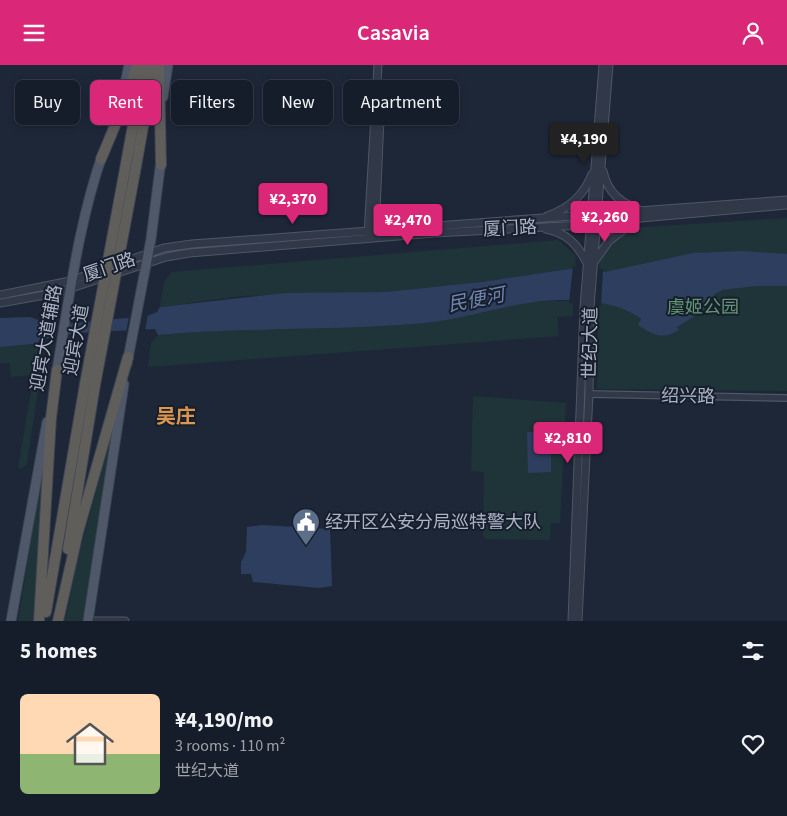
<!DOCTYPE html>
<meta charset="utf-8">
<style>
body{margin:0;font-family:"Source Sans 3","Noto Sans SC",sans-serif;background:#232a36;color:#f1f3f6;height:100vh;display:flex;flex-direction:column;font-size:19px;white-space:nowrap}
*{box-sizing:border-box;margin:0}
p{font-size:16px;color:#9ea2a8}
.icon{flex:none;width:28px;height:28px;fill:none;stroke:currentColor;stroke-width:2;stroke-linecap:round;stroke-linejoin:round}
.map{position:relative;height:556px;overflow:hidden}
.side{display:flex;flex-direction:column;background:#161d2a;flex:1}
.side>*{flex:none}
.guide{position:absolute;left:15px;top:15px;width:500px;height:45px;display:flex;gap:10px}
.price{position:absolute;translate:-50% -42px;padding:0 11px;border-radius:5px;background:#db2777;color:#fff;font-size:16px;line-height:32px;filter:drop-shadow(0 1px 2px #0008)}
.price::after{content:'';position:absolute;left:50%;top:30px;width:15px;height:11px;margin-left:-8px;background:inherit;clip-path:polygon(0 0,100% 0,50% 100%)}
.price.selected{background:#222;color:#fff}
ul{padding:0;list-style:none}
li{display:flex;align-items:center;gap:15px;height:125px;padding:0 20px}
li span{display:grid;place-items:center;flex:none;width:140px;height:100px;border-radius:8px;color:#555}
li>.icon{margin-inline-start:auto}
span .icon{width:60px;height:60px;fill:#fffc;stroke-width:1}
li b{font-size:21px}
h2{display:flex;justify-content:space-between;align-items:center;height:60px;padding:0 20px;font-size:21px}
.tag{padding:0 18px;border-radius:8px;background:#161d2a;box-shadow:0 2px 8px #0003,0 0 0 1px #353b47;font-size:18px;line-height:45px}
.tag.selected{background:#db2777;color:#fff}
header{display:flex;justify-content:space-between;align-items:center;height:65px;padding:0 20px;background:#db2777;color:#fff;font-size:22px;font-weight:600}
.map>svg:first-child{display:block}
</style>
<header><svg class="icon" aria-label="menu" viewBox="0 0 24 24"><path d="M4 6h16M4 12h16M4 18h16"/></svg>Casavia<svg class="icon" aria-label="person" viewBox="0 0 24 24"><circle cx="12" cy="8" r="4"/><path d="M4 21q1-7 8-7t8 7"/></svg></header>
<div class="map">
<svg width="787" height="556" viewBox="0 0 787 556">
<rect width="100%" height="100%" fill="#1e2738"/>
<path fill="#1f3439" d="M 787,153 L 787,326 L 597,324 L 599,195 L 616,172 L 629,163 Z
M 558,175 L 575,190 L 576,203 L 481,217 L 385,227 L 241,231 L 160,242 L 164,217 L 172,207 Z
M 546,236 L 573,236 L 573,251 L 557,252 L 559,271 L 148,302 L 151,278 L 158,270 Z
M 34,279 L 45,280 L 27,398 L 22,404 L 18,402 L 34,310 L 11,312 L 10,298 L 0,298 L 0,282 Z
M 473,331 L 566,338 L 560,458 L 551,458 L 550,475 L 485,474 L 483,470 L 484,407 L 471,406 Z
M 117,351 L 85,556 L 65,556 L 77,496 Z
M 41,415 L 46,416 L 38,556 L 18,556 Z"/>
<path fill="#2d3e5e" d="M 741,186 L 787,189 L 787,221 L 756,221 L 722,225 L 715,229 L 703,246 L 677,262 L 679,265 C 662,275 653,270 638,260 L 641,254 C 619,237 586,235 558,235 C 514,236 468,254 423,258 C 335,266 246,262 158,270 L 155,264 L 77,268 L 46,274 L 34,279 L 0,282 L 0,253 L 30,252 L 53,260 L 147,251 L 157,247 L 160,242 L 286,228 L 385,227 L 481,217 L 576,203 L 605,207 L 693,188 Z
M 527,367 L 551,367 L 551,407 L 528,408 Z
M 262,460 L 330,464 L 332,521 L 319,523 L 253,517 L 251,509 L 241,509 L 241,497 L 246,487 L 247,462 Z"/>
<path fill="#1e2738" d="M 573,201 L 603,204 L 601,241 L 569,238 Z
M 148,248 L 145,267 L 126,268 L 129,251 Z
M 52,256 L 70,257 L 67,274 L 48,276 Z"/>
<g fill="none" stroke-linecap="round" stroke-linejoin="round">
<g stroke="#4f5666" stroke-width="8">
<path id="minor" d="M 589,329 L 787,333"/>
</g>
<g stroke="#4f5666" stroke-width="9">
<path id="tertiary" d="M 603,106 C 608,129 621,138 642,146
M 547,151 C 568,144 584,130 592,109
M 546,164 C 567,168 577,179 587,198
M 375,168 L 380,53
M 368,169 L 378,0
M 594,197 L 609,176 L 635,156
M 0,230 L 70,216 L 164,183 L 192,179 L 787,135
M 0,238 L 56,228 L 166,192 L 189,188 L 435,168 L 602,159 L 641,153 L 787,140
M 88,556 L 125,556
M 572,556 L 584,242 L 603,0
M 578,556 L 589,329 L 590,242 L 609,0"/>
</g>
<g stroke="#3b4252" stroke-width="11">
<path id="primary" d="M 163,32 L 168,0
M 121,36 L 129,0
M 127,299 L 151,174 L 161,95
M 56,310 C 69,236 78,159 103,88
M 11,556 L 47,357
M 88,556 L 124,319"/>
</g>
<g stroke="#3c4352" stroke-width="12">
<path id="trunk" d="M 159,0 L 161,100
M 101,94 L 124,39 L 137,0
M 125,104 L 144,0
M 135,107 L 154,0
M 68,484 L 95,320
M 46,547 L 85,319
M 39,556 L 51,353 L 57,305
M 58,556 L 78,467 L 128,292"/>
</g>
<use href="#minor" stroke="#313948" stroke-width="5.5"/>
<use href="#tertiary" stroke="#313948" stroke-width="7"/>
<use href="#primary" stroke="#4f5869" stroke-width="9"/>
<use href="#trunk" stroke="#5f5e5b" stroke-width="10"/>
<g stroke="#3c4352" stroke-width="12" stroke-linecap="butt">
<path id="trunk-bridge" d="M 85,319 L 125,104
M 95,320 L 135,107"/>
</g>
<use href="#trunk-bridge" stroke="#5f5e5b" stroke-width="10"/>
</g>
<defs>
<g id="civic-pin" transform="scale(1.4375)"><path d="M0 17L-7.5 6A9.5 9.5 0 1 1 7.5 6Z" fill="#5c6f8a" stroke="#171e2c"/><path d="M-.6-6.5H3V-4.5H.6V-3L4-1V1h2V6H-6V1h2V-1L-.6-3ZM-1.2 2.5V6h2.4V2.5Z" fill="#fff"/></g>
</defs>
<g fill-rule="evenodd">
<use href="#civic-pin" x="306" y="457"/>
</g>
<g text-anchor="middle" stroke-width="4" stroke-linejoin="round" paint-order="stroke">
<g font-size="18" fill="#abb3c5" stroke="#171e2c">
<text transform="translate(510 163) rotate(-3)" y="6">厦门路</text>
<text transform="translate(109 202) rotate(-19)" y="6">厦门路</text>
<text transform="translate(46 273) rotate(-80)" y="6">迎宾大道辅路</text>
<text transform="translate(76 275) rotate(-80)" y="6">迎宾大道</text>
<text transform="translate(590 278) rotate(-89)" y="6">世纪大道</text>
<text transform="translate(688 331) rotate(1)" y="6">绍兴路</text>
</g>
<g font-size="18" fill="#619772" stroke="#171e2c">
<text x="703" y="248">虞姬公园</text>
</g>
<g font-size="18" fill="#abb3c5" stroke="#171e2c" text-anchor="start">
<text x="325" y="463">经开区公安分局巡特警大队</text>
</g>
<g font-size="19" font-style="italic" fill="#7086b1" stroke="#171e2c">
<text transform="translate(476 234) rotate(-11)" y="7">民便河</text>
</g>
<g font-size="20" font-weight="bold" fill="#dc974f" stroke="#171e2c">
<text x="176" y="358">吴庄</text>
</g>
</g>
</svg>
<b class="price selected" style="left:584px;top:100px">¥4,190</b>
<b class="price" style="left:293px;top:160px">¥2,370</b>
<b class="price" style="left:605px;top:178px">¥2,260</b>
<b class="price" style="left:408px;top:181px">¥2,470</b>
<b class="price" style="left:568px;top:399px">¥2,810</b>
<div class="guide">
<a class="tag">Buy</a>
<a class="tag selected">Rent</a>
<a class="tag">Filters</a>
<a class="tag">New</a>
<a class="tag">Apartment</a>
</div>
</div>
<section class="side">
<h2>5 homes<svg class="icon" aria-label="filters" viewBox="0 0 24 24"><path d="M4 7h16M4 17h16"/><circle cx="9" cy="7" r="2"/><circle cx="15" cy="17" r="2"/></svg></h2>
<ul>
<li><span style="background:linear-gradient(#ffd9b3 60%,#8fb573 0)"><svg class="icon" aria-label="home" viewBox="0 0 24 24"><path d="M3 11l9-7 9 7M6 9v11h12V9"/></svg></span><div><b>¥4,190/mo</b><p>3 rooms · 110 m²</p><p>世纪大道</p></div><svg class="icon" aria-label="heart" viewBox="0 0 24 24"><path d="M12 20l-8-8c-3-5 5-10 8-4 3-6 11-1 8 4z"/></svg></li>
</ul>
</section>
